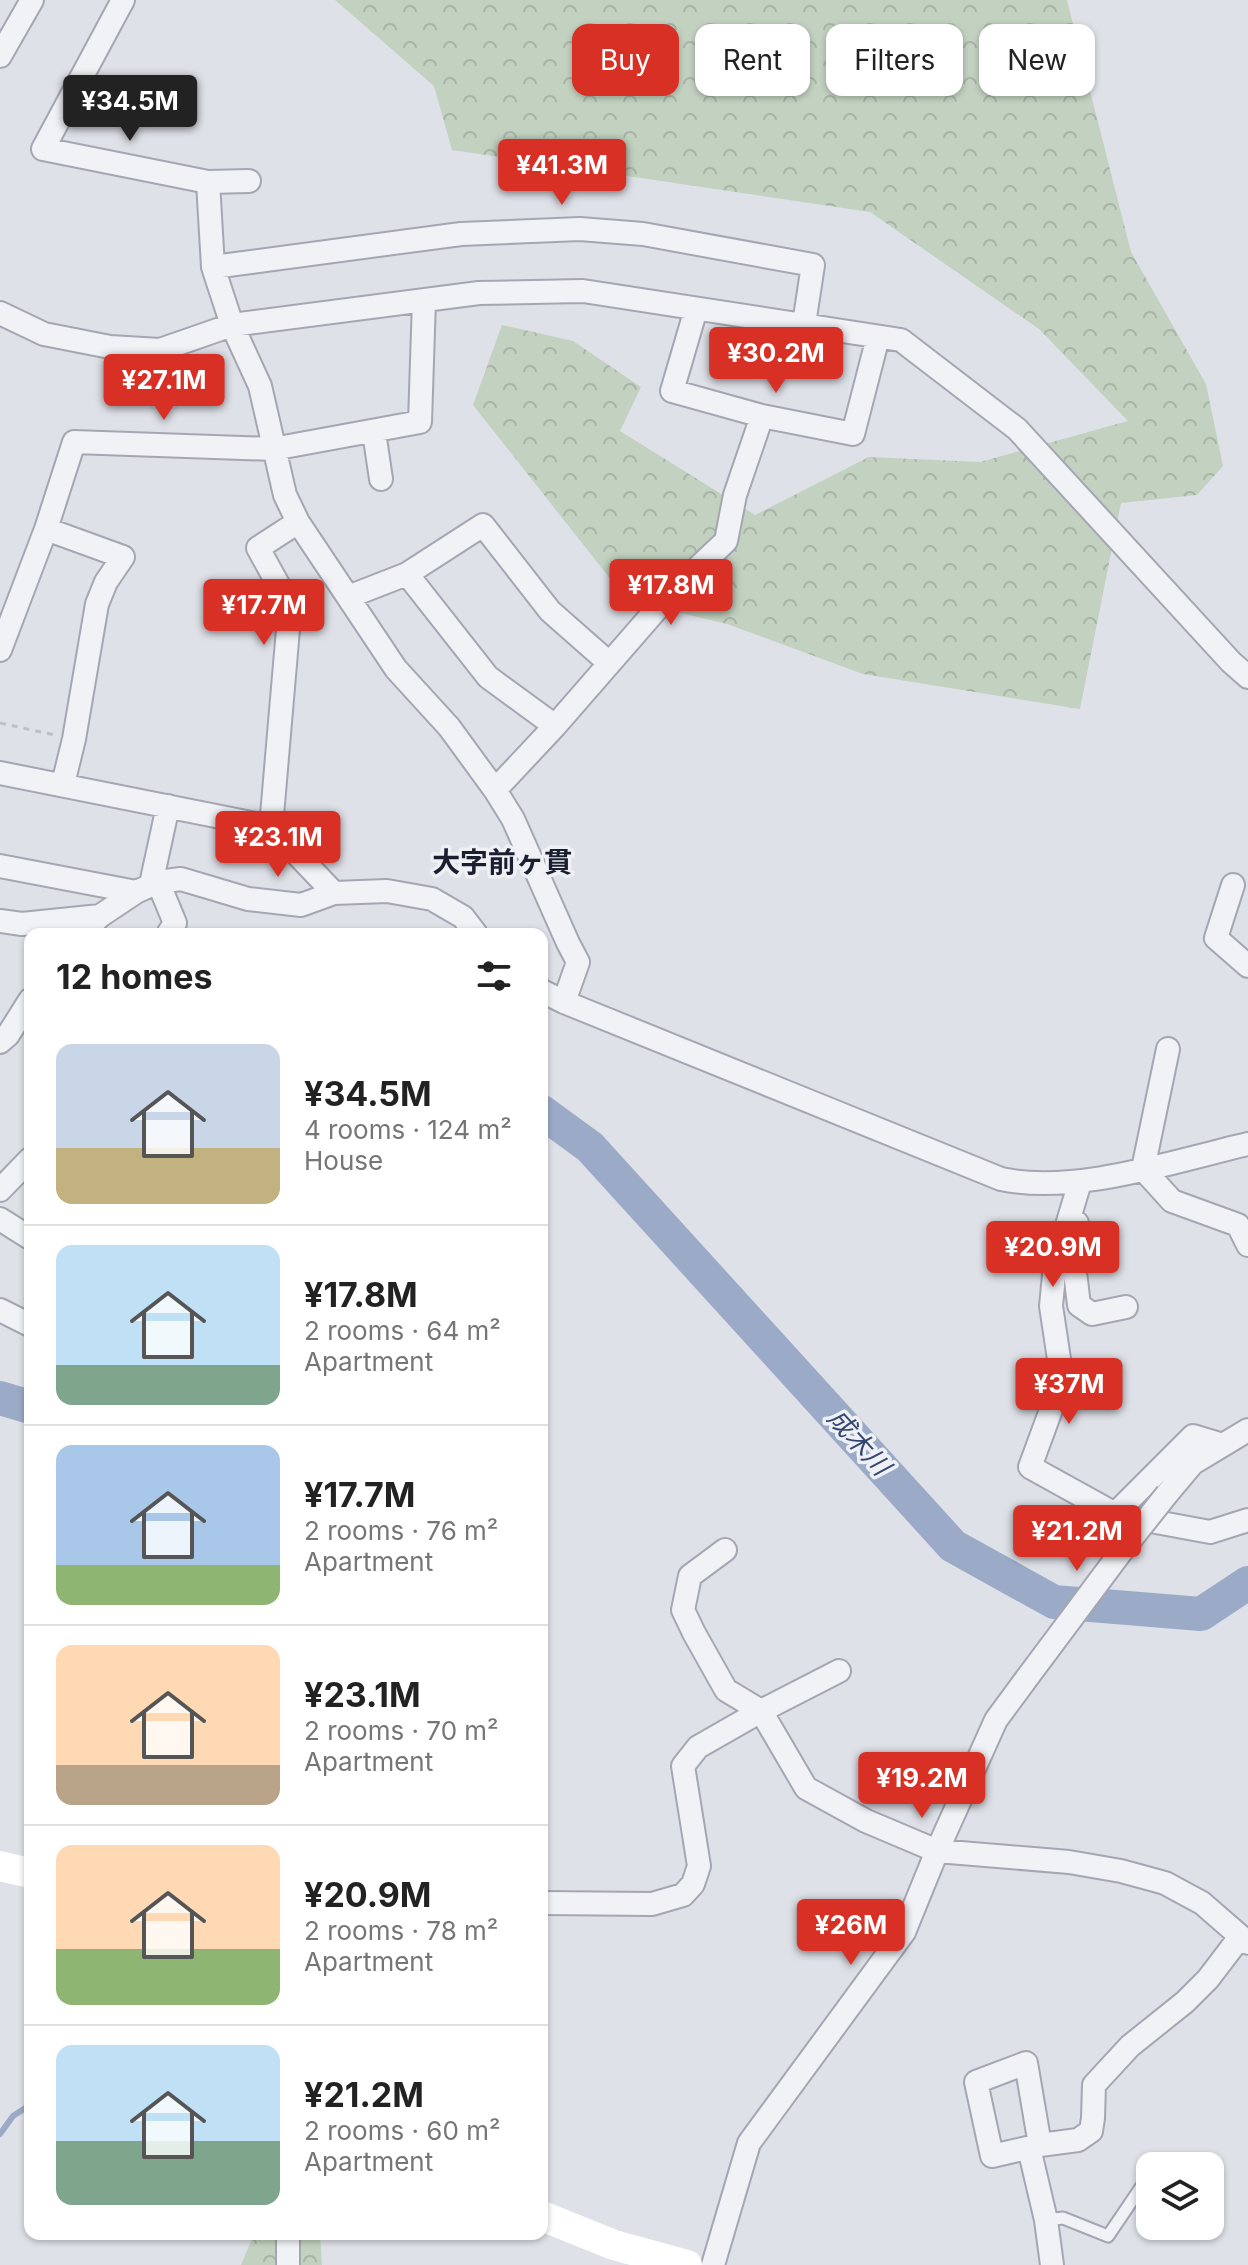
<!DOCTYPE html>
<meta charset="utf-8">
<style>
body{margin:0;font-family:Inter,"Noto Sans JP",sans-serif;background:#f6f6f6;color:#222;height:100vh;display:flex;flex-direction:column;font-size:30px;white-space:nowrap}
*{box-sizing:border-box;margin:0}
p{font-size:26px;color:#767676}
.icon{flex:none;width:44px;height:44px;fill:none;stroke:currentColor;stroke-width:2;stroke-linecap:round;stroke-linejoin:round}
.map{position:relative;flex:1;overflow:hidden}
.drawer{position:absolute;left:24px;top:928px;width:524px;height:1312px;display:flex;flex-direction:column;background:#fff;border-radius:16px;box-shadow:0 2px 6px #0004}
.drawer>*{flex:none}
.banner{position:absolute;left:572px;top:24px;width:556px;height:72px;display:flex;gap:16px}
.fabs{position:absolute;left:1136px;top:2152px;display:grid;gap:16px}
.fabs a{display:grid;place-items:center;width:88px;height:88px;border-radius:16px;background:#fff;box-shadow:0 2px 6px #0004;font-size:40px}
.price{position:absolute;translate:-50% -68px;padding:0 18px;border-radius:8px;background:#d93025;color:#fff;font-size:26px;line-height:52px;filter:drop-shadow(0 2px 4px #0008)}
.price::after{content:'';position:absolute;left:50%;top:48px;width:24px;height:18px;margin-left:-12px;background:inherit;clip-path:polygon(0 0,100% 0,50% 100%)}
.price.selected{background:#222;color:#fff}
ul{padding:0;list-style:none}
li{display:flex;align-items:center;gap:24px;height:200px;padding:0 32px}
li+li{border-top:2px solid #e0e0e0}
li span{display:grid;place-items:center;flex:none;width:224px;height:160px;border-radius:16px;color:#555}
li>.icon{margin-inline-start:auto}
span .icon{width:96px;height:96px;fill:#fffc;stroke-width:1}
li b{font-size:34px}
h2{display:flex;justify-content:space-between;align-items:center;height:96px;padding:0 32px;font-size:34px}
.tag{padding:0 28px;border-radius:16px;background:#fff;box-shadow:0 2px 6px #0004;font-size:28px;line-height:72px}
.tag.selected{background:#d93025;color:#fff}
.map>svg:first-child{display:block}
</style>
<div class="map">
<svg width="1248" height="2265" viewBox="0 0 1248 2265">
<defs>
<pattern id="forest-crowns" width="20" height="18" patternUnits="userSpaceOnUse" patternTransform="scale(2)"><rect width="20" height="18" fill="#c2d1c0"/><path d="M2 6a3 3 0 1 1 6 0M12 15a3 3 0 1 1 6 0" fill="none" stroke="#a7b4a6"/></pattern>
</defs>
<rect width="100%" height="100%" fill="#dfe1e8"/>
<path fill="url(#forest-crowns)" d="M 335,0 L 1067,0 L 1131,252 L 1206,384 L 1223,466 L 1197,495 L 1121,503 L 1080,709 L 863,674 L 727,624 L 627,600 L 473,405 L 502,325 L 573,341 L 641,387 L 620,431 L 755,515 L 869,457 L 980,462 L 1128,421 L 1039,329 L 870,212 L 452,150 L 434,86 Z
M 254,2234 L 320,2234 L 322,2265 L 241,2265 Z"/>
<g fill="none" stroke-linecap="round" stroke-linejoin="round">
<path stroke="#9baac7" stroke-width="6" d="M 0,2134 L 13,2116 L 30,2105"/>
<path stroke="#9baac7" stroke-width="34" d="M 542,1112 L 590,1147 L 953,1546 L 1054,1602 L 1201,1614 L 1248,1583
M 0,1398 L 30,1407"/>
<g stroke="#a4a7b2" stroke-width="15">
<path id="lane" d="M 1155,2166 L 1156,2165
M 1046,2220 L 1063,2218 L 1108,2236 L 1150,2174"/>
</g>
<g stroke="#a4a7b2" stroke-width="26">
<path id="street" d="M 123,0 L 43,149 L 208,182
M 0,56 L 32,0
M 249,181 L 208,182 L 213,267 L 232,325 L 260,386 L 285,495 L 298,522 L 396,669 L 449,727 L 495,790 L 513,819 L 568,943 L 578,962 L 564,1002
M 213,267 L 461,234 L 580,229 L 643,234 L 813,265 L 804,324
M 696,309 L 672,391 L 762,416 L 853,434 L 878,337
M 0,313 L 44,334 L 110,347 L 160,350 L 232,325 L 479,293 L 583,291 L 901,340 L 1017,429 L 1231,662 L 1248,677
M 374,432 L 381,479
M 46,529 L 123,557 L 106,582 L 97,604 L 74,739 L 63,784
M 407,574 L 488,677 L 555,726
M 348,597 L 407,574 L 483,525 L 550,611 L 609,663
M 0,650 L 46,529 L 74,442 L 273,449 L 420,422 L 424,300
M 0,773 L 271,827 L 334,893
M 495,790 L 555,726 L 669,595 L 726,541 L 735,495 L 762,416
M 271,827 L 290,606 L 258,548 L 298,522
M 0,866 L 136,892
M 158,882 L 175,923 L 168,934
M 151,884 L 168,806
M 1233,885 L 1216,938 L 1248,966
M 0,921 L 22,924 L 100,916
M 82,934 L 100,916 L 136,892 L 158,882 L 181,879 L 248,899 L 301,905 L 334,893 L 387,891 L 432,899 L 463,917 L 476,934
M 542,991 L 564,1002 L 1001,1179 C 1075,1195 1175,1161 1248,1144
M 0,1042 L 8,1035 L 30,1000
M 1168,1049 L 1143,1169 L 1172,1201 L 1238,1225 L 1248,1245
M 1080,1182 L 1055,1265 L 1051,1306 L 1059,1359 L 1059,1388 L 1030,1467 L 1115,1514 L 1193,1436 L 1223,1445
M 0,1190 L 30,1159
M 0,1219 L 30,1238
M 1077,1223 L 1074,1264 L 1079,1305 L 1092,1314 L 1126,1307
M 0,1310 L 30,1325
M 1167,1494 L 1193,1463 L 1248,1430
M 1129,1517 L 1210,1532 L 1248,1520
M 725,1550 L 690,1576 L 683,1610 L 694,1633 L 726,1690 L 761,1711 L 806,1788 L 866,1821 L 937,1851 L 1069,1862 L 1121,1871 L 1165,1883 L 1202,1903 L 1248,1943
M 542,1903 L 652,1904 L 683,1895 L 693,1884 L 699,1866 L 683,1766 L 698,1747 L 761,1711 L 839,1671
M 1040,2145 L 1026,2063 L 976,2082 L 992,2156 L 1040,2145 L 1078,2140 L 1091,2131 L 1093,2118 L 1094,2085 L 1130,2046 L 1185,2002 L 1208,1979 L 1240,1937
M 1029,2148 L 1046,2220 L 1052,2265
M 288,2265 L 288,2234
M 713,2265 L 749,2143 L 904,1932 L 937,1851 L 996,1720 L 1024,1682"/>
</g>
<path stroke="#bdbfc6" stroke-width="3" stroke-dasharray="6 6" stroke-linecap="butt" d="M 0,723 L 55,735"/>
<use href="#lane" stroke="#f1f2f6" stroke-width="11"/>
<use href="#street" stroke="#f1f2f6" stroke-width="22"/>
<path stroke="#fff" stroke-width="30" d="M 0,1866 L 30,1873
M 542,2216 L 614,2245 L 687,2265"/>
<g stroke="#a4a7b2" stroke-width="26" stroke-linecap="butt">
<path id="street-bridge" d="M 1024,1682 L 1124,1548 L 1167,1494"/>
</g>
<use href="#street-bridge" stroke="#f1f2f6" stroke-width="22"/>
</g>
<g text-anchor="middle" stroke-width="7" stroke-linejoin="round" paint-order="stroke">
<g font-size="26" font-style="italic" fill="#344770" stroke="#eef0f5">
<text transform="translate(859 1442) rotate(48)" y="9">成木川</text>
</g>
<g font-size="28" font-weight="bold" fill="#1a1f2f" stroke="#eef0f5">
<text x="502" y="872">大字前ヶ貫</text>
</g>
</g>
</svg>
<div class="fabs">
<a><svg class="icon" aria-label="layers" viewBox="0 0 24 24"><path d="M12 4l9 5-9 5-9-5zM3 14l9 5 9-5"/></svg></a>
</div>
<b class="price selected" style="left:130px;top:143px">¥34.5M</b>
<b class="price" style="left:562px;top:207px">¥41.3M</b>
<b class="price" style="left:776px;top:395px">¥30.2M</b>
<b class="price" style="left:164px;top:422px">¥27.1M</b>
<b class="price" style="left:671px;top:627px">¥17.8M</b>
<b class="price" style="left:264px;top:647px">¥17.7M</b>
<b class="price" style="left:278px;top:879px">¥23.1M</b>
<b class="price" style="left:1053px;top:1289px">¥20.9M</b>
<b class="price" style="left:1069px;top:1426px">¥37M</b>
<b class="price" style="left:1077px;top:1573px">¥21.2M</b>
<b class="price" style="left:922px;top:1820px">¥19.2M</b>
<b class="price" style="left:851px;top:1967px">¥26M</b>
<div class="banner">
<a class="tag selected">Buy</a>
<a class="tag">Rent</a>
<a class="tag">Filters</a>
<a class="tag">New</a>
</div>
<section class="drawer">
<h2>12 homes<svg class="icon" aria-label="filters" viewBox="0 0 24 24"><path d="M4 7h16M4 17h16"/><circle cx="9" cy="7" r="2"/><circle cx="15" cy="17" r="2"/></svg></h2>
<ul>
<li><span style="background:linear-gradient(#c9d6e8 65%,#c2b280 0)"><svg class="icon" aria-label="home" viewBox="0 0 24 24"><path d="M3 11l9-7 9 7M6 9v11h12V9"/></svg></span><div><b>¥34.5M</b><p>4 rooms · 124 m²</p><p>House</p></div></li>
<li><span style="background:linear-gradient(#bfe0f5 75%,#7fa58c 0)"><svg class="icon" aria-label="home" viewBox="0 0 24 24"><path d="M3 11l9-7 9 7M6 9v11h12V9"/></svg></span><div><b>¥17.8M</b><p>2 rooms · 64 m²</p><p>Apartment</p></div></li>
<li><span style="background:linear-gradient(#a9c7e8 75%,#8fb573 0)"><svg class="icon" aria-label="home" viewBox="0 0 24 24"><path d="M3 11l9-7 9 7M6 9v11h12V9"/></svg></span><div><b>¥17.7M</b><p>2 rooms · 76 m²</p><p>Apartment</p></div></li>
<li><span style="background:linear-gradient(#ffd9b3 75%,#b9a48a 0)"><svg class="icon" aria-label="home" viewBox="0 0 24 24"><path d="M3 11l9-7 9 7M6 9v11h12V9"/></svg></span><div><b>¥23.1M</b><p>2 rooms · 70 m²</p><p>Apartment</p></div></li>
<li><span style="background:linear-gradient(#ffd9b3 65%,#8fb573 0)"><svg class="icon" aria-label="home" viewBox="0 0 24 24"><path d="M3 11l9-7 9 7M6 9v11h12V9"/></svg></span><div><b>¥20.9M</b><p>2 rooms · 78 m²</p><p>Apartment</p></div></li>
<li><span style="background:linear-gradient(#bfe0f5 60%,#7fa58c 0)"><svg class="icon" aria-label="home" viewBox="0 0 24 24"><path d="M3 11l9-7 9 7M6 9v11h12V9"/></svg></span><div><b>¥21.2M</b><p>2 rooms · 60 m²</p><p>Apartment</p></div></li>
</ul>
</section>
</div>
